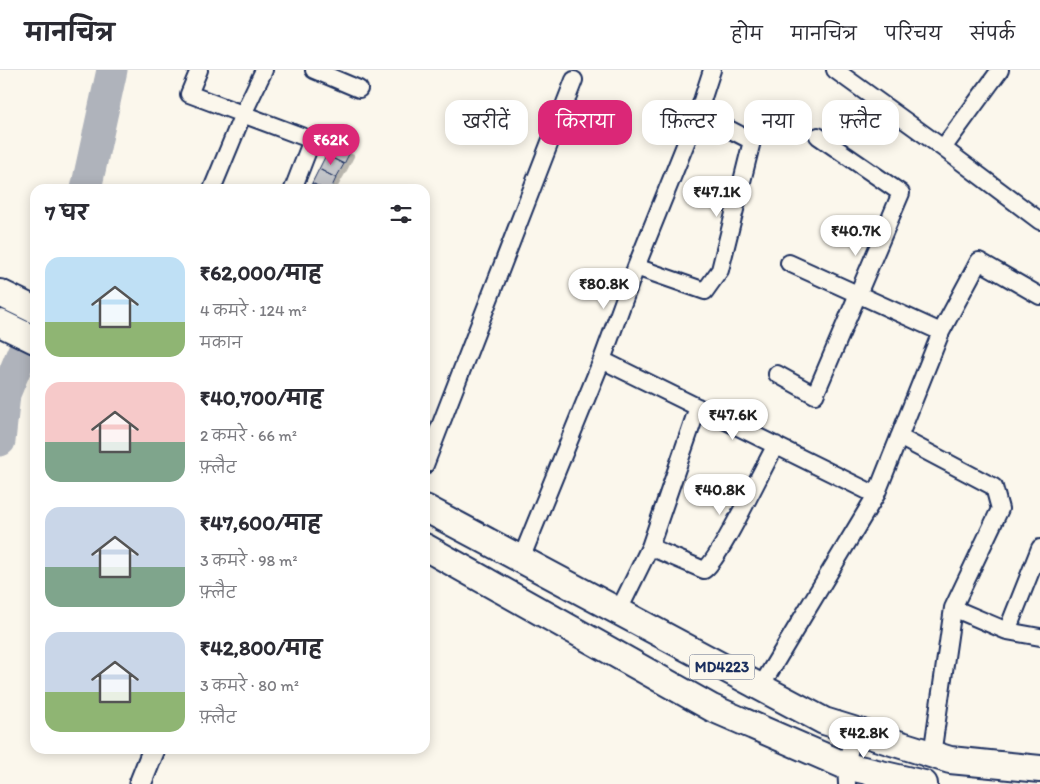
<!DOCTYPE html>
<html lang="hi">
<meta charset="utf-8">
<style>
body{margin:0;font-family:Itim,"Playpen Sans Deva",sans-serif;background:#f2f2f3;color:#2b2b33;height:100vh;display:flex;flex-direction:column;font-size:19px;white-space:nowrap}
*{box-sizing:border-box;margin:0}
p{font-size:16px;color:#7c7c81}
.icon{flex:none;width:28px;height:28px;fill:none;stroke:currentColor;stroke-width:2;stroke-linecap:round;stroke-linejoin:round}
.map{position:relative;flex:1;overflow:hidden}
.side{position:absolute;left:30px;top:114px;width:400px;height:570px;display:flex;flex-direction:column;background:#fff;border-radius:15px;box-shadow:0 2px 12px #0003}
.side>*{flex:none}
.guide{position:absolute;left:445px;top:30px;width:475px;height:45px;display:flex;gap:10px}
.price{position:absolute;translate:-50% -42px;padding:0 11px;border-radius:18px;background:#fff;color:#222;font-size:16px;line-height:32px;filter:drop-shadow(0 1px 2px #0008)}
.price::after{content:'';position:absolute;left:50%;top:30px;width:15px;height:11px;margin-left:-8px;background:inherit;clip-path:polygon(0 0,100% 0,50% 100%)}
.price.current{background:#db2777;color:#fff}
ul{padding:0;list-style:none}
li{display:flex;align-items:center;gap:15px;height:125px;padding:0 15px}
li span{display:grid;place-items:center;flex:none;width:140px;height:100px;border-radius:15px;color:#555}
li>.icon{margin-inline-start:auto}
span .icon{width:60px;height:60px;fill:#fffc;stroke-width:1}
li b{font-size:21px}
h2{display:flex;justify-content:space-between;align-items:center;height:60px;padding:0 15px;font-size:21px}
.pill{padding:0 18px;border-radius:15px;background:#fff;box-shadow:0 2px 12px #0003;font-size:18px;line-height:45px}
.pill.current{background:#db2777;color:#fff}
header{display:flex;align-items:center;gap:30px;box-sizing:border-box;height:70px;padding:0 25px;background:#fff;border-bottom:1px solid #e1e1e2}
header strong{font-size:24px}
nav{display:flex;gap:28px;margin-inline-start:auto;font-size:18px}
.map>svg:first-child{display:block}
</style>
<header>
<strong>मानचित्र</strong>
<nav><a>होम</a><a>मानचित्र</a><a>परिचय</a><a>संपर्क</a></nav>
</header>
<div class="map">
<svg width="1040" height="714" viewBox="0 0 1040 714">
<defs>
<filter id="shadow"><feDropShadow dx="3" dy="5.5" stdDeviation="0" flood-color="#0004"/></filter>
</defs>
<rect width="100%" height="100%" fill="#fbf7ec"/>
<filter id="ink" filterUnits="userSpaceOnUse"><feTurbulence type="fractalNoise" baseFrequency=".02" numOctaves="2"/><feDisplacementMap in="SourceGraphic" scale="10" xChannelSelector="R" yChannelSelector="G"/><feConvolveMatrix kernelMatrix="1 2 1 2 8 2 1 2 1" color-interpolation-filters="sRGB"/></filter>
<g filter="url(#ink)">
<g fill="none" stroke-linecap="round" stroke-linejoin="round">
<path stroke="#afb3bb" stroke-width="31" d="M 86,119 L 112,0
M 0,371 L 5,324 L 35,252"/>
</g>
<path fill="#c3c5c9" stroke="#1b2f5e" filter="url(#shadow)" d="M 333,71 L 351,80 L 344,94 L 326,85 Z
M 326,85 L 344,94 L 336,108 L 319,99 Z
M 319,99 L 336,108 L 331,119 L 323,119 L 312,113 Z
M 312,113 L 323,119 L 309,119 Z"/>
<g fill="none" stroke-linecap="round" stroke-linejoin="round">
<g stroke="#1b2f5e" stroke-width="20">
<path id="minor" d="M 199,0 L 189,24 L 312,70 L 293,119
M 314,0 L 359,19
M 835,0 L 943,78 L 1040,151
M 943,78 L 1000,0
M 212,119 L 243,44 L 264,0
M 789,193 L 941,262
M 636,197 L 705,221 L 720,200 L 752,71 L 698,43
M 602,290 L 876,425
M 777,304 L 815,325 L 901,123 L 818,66
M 899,367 L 994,417 L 1000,439 L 953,538
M 425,395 L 574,10
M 650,477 L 704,500 C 720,490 763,397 776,375
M 521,489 L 602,290 L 636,197 L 698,43 L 712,0
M 618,542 L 650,477 L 698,337
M 1007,561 L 1040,567
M 760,618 L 876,425 L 941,262 L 979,191 L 1040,226
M 932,685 L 953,538 L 1007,561 L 1040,478
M 847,714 L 846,696 L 854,661"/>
</g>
<g stroke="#1b2f5e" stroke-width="25">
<path id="tertiary" d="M 140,714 L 154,679"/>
</g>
<g stroke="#1b2f5e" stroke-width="30">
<path id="primary" d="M 0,223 L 35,240
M 0,253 L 35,270
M 425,438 L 824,651 L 950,690 L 1040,699
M 425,477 L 712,638 L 846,696 L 924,714"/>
</g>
<use href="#minor" stroke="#fbf7ec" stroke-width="16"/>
<use href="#tertiary" stroke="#fbf7ec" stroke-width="21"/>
<use href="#primary" stroke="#fbf7ec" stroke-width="26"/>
</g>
</g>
<g text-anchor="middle" stroke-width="4.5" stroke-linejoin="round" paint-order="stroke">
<rect fill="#fbf7ec" stroke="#5e6b89" stroke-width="1" x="689.5" y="584.5" width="65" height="25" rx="4"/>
<g font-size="15" font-weight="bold" fill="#1b2f5e">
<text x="722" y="602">MD4223</text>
</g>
</g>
</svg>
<b class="price current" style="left:331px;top:96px">₹62K</b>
<b class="price" style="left:717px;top:148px">₹47.1K</b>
<b class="price" style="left:856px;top:187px">₹40.7K</b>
<b class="price" style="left:604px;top:240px">₹80.8K</b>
<b class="price" style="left:733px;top:371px">₹47.6K</b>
<b class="price" style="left:720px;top:446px">₹40.8K</b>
<b class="price" style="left:864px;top:689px">₹42.8K</b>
<div class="guide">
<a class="pill">खरीदें</a>
<a class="pill current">किराया</a>
<a class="pill">फ़िल्टर</a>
<a class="pill">नया</a>
<a class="pill">फ़्लैट</a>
</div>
<section class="side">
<h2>7 घर<svg class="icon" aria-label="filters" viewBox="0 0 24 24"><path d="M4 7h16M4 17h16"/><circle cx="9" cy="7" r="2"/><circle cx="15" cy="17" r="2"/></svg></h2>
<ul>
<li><span style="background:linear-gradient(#bfe0f5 65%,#8fb573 0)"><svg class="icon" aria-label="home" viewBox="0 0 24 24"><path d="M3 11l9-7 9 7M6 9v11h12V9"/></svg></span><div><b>₹62,000/माह</b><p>4 कमरे · 124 m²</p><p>मकान</p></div></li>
<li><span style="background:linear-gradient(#f6c9c9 60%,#7fa58c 0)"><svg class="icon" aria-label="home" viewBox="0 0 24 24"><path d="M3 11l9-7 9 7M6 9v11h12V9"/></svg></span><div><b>₹40,700/माह</b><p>2 कमरे · 66 m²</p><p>फ़्लैट</p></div></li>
<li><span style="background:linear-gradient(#c9d6e8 60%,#7fa58c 0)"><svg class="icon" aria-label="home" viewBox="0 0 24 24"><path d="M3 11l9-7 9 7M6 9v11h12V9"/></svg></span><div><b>₹47,600/माह</b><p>3 कमरे · 98 m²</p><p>फ़्लैट</p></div></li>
<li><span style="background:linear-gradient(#c9d6e8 60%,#8fb573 0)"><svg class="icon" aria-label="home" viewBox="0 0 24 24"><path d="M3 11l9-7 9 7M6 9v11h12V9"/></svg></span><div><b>₹42,800/माह</b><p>3 कमरे · 80 m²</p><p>फ़्लैट</p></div></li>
</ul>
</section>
</div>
